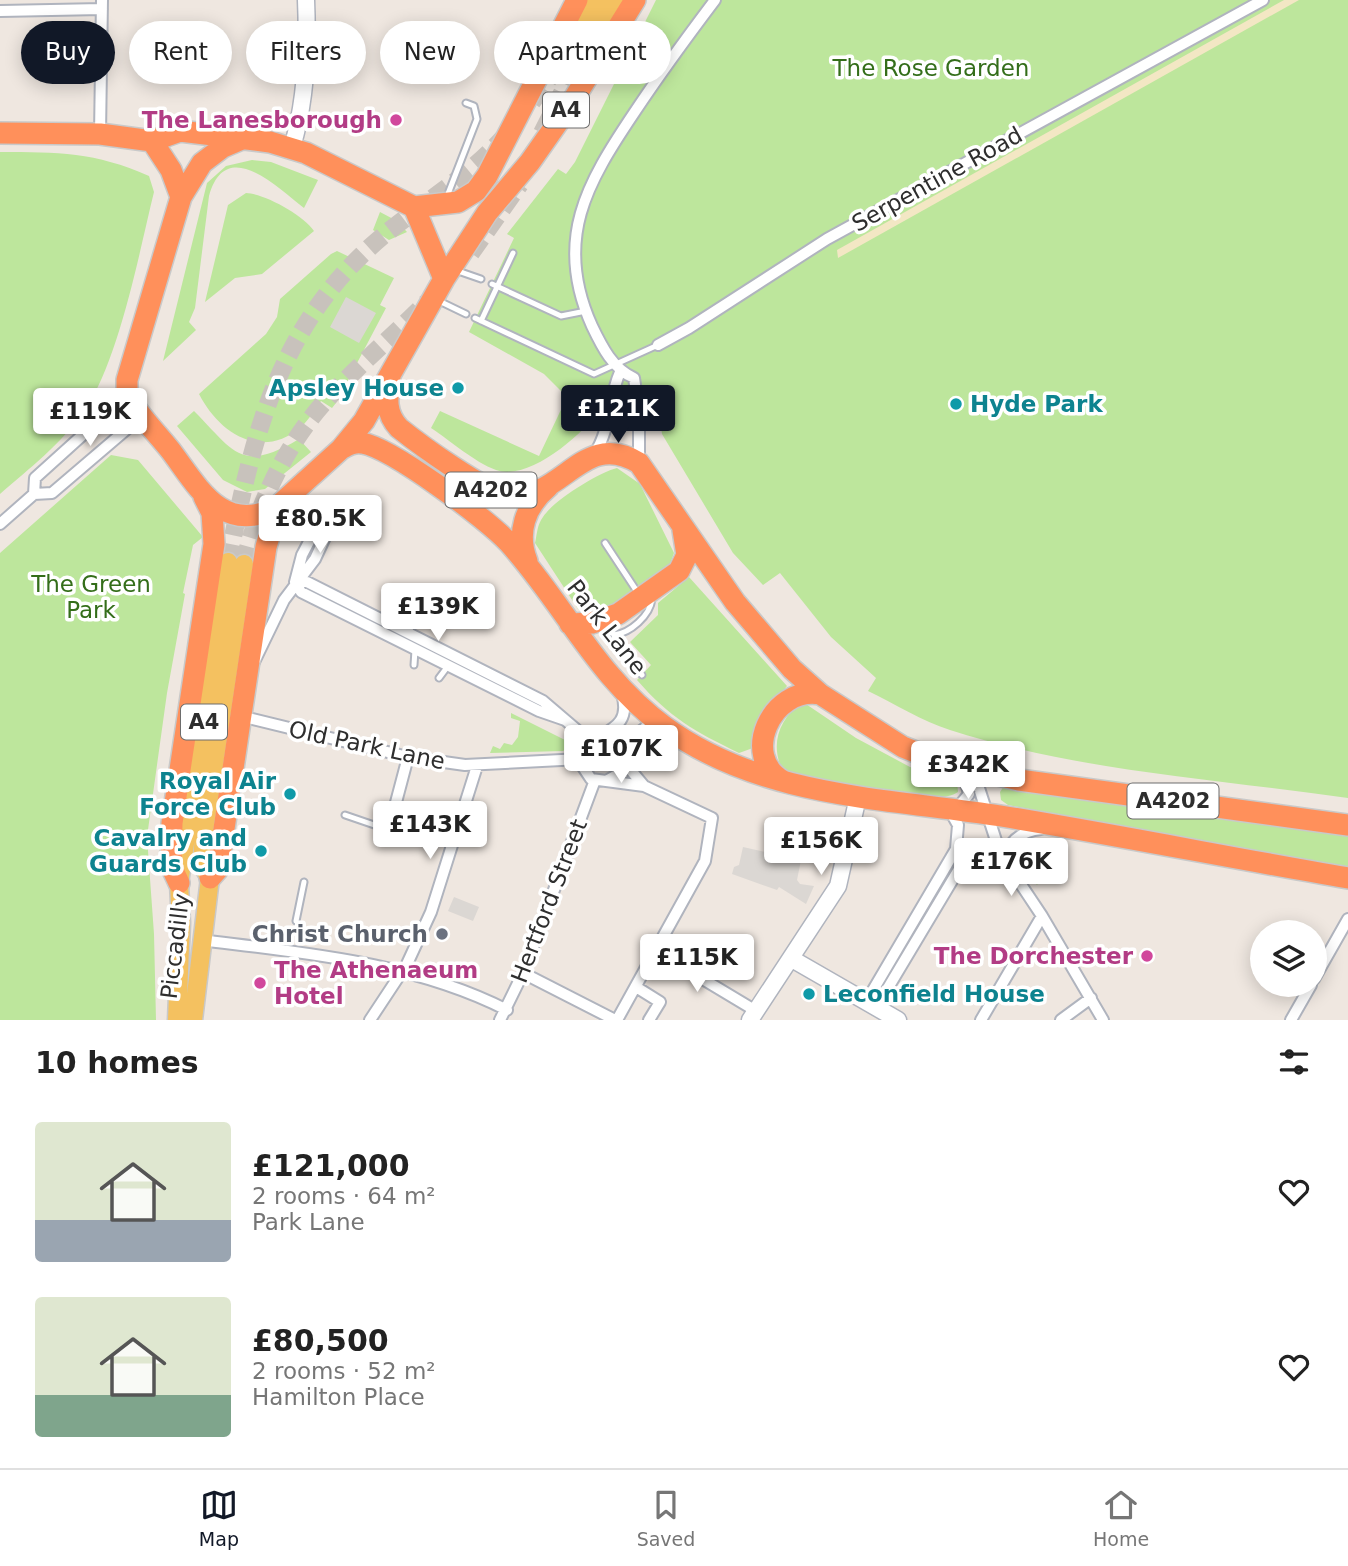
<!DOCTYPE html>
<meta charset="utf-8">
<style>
body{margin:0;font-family:"DejaVu Sans",sans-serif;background:#f6f6f6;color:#222;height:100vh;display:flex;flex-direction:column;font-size:26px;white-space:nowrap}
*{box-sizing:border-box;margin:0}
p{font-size:23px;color:#767676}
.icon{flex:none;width:38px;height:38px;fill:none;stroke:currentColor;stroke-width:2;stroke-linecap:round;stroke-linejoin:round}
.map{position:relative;height:1020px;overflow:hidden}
.side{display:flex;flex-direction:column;background:#fff;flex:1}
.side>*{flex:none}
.guide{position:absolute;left:21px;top:21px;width:700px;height:63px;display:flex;gap:14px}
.buttons{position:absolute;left:1250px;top:920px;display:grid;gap:14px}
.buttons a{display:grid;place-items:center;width:77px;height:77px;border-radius:50%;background:#fff;box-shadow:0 4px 18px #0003;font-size:35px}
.price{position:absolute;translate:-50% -60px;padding:0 16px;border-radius:7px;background:#fff;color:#222;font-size:23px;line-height:46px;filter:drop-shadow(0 2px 4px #0008)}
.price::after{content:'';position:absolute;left:50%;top:42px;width:21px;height:16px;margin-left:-10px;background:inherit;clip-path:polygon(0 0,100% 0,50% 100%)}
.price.current{background:#111827;color:#fff}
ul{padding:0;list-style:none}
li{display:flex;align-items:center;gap:21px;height:175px;padding:0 35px}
li span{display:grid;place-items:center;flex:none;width:196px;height:140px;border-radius:7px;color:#555}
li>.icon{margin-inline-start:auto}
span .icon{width:84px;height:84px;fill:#fffc;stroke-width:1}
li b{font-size:30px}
h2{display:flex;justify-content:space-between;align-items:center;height:84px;padding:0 35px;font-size:30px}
.tag{padding:0 24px;border-radius:32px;background:#fff;box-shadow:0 4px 18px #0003;font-size:24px;line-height:63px}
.tag.current{background:#111827;color:#fff}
.tab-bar{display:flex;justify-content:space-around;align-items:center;height:98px;border-top:2px solid #e0e0e0;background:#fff;font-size:19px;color:#767676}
.tab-bar a{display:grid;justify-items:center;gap:4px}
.tab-bar .current{color:#111827}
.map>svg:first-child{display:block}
</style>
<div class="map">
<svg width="1348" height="1020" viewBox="0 0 1348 1020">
<rect width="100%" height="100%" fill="#efe7e0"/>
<path fill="#bde69c" d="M 656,0 L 1348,0 L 1348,798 C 1216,779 1077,771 950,730 C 922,721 895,704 868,691 L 876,678 L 831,637 L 780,573 L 763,585 L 733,553 L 662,434 L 659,414 L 600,411 C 582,434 529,482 496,470 C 474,462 451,441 431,428 L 440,411 L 539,456 L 567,397 L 544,374 L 469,332 L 514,238 L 507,234 L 558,169 L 566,174 L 575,162 Z
M 0,152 C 58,152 95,152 149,176 L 154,192 C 139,253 119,361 84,411 C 62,443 29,469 0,494 Z
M 252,160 L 271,162 L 318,180 L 304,208 C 278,188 226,135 209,196 L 195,308 L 189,322 L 196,330 L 163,361 L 207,183 L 226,166 Z
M 246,193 C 265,194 303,215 314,231 L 262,274 L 235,278 L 205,302 L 228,205 Z
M 380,212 L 397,221 L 407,232 L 389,240 L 373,230 Z
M 337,251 L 394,278 L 380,305 L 386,308 L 336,403 L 332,408 L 321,401 C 315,409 309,420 301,427 C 261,461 219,433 199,394 L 266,334 L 277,317 L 280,299 L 331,254 Z
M 194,411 C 234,451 240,474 299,439 L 311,452 L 265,489 L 247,492 L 223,480 L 177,426 Z
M 111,455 L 138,460 L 203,537 L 193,545 L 183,593 L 185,594 L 167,693 L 147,837 L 154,934 L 156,1020 L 0,1020 L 0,553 Z
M 617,468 L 640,484 L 674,553 L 669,567 L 613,606 L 593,614 L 578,609 L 535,543 C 537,534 537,525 543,517 C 554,500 598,473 617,468 Z
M 689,577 L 787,686 L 767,711 L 753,748 L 739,753 C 694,731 670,718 637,680 L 651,665 L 630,642 L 658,615 L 658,603 Z
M 803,702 L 856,738 L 910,767 L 957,781 L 958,792 C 936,809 814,781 785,774 C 769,749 777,719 803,702 Z
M 511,713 L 567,741 L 569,747 L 563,751 L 490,753 L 493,746 L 500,749 L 504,743 L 512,745 L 518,737 L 520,721 L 511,718 Z
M 1004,786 L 1348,834 L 1348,869 L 1008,805 L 1001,800 L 1000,792 Z
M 1020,845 L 1057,851 L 1037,885 L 1015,854 Z"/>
<path fill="#f3e7c4" d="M 1284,0 L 1299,0 L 838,258 L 837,250 Z"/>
<path fill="#dbd7d3" d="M 346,297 L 376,313 L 359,343 L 330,327 Z
M 613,741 L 623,768 L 595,780 L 582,754 L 587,745 Z
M 743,847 L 801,860 L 797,880 L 800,884 L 814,886 L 806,904 L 779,887 L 777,890 L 732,874 L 734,867 L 739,865 Z
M 454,897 L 479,907 L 473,921 L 448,911 Z"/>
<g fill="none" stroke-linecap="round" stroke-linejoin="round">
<path stroke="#c8c2bc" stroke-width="18" stroke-dasharray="18 9" stroke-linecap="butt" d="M 532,102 L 563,59
M 542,133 L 575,67
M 471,253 L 520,184
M 228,562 C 253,434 279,322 384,235 C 424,202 468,177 503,138
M 244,564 C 258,503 287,441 331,395 C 361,363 395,334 427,302"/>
<g stroke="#b0b4be" stroke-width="9">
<path id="lane" d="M 308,63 L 352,52
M 446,199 L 477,119 L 474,106 L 466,103
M 455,270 L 481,279
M 492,284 L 561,316 L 586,311
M 437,300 L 466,314
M 475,318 L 594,374 L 658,345
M 481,321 L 513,253
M 605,543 L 638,593
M 407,615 L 411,633
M 604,623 L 614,635 L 617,648 L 642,675
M 614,635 C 630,633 650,616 652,599
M 414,665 L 415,650
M 439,678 L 448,666
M 345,815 L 383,828
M 296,921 L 304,882"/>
</g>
<g stroke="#b0b4be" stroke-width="14">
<path id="street" d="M 0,11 L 102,9
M 100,134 L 102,0
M 658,345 L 689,328 L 827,239 L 1263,0
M 595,453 C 611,428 608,399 620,372
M 639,463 L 639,412 L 634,378 C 613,369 602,347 592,326 C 553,240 587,183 634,113 C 660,74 687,37 715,0
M 34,494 L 35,478 L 127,395
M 0,524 L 34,494 L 52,493 L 141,417
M 295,582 L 307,582 L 543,701 L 591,742
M 254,662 L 284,600 L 315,559 L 333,520 L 330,513 L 323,515 L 302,555 L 295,582 L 301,592 L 539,711 L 565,720
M 240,716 L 408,757 L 465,765 L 581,759
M 599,739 L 617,744 L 624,756 L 620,773 L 606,781
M 624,756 L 631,739 L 655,720
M 624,762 L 644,786
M 959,772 L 979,788 L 1000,853 L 1042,916 L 1103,1020
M 383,828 L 390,825 L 408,757
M 1003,860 C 1009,841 1021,831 1041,829
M 201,940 C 304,953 413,962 507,1010
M 656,951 L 756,1011
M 523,973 L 615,1020
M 1314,979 L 1348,919
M 636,987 L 660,1002 L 649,1020
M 866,1002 L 956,849 L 958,825 L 949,809 L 959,806 L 969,794 L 964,775
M 876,1008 L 968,854 L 982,848 L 1002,859
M 370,1020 L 407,964 L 431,912 L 477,766
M 500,1020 L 523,973 L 595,780
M 617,1020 L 705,861 L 712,818 L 644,786 L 591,779 L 581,764 L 584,749 C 600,730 633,731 622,694
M 981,1020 L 1042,916
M 1061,1020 L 1091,998
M 1291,1020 L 1311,985"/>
</g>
<g stroke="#b0b4be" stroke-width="19">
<path id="secondary" d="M 292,147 C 306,102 308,47 306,0
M 792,959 L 898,1020
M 750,1020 L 838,886 L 858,797"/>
</g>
<g stroke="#c9c9c9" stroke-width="21">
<path id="primary" d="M 563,59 L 596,0
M 575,67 L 615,0
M 177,1020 L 181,923 L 179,883 L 228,562
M 193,1020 L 210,878 L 202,865 L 204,831 L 244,564"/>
</g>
<g stroke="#c9c9c9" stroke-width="24">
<path id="highway" d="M 0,133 L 100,134 L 152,141 L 180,131 L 270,142 L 306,153 L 414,207 L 458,202 L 476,191 L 487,176 L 577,0
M 244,138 L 223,147 L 202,163 L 181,197 L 127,380 L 127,395 C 139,416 156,432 171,451 C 198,487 223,536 277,507 L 341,449 L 364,421 L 444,279 L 487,213 L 530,162 L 570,105 L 635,0
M 152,141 L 171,170 L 181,197
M 414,207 L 444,279
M 390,380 C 387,398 385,413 399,428 C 419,444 484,492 508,495 C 563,502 582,428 639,463 L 735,602 L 792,669 L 820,694 L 903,747 L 933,759 L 1019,780 L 1348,825
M 341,449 C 348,445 353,442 362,443 C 392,448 487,519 509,543 C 564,604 597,678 665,727 C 762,798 888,798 1001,816 C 1117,835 1232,858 1348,878
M 527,561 C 516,533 525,506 548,487
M 570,624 L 592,623 L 618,614 L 679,571 L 687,555 L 683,530
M 783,781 C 740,757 771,686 820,694
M 210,878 L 218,869 L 266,547 L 274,519 L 285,501
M 179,883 L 171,866 L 172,823 L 214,544 L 212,513 L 204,497"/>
</g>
<use href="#lane" stroke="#fff" stroke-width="5"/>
<use href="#street" stroke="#fff" stroke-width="10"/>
<use href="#secondary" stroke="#fff" stroke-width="16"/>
<use href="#primary" stroke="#f4c160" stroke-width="18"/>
<use href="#highway" stroke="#ff905b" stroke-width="21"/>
</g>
<g fill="#d1479c" stroke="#fff" stroke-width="2.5">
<circle cx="396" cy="120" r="7"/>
<circle cx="1147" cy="956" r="7"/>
<circle cx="260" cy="983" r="7"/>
</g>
<g fill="#0f9aa8" stroke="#fff" stroke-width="2.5">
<circle cx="458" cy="388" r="7"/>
<circle cx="956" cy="404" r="7"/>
<circle cx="290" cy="794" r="7"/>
<circle cx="261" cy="851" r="7"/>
<circle cx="809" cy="994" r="7"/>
</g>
<circle fill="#6b7280" stroke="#fff" stroke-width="2.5" cx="442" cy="934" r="7"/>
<g text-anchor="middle" stroke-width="7" stroke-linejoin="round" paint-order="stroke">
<g fill="#fff" stroke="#6d6d6d" stroke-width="2">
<rect x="543" y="92.5" width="46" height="35" rx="5"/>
<rect x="445.5" y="472.5" width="91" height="35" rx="5"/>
<rect x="181" y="704.5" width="46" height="35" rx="5"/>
<rect x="1127.5" y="783.5" width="91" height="35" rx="5"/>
</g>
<g font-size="21" font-weight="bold" fill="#2e2e2e">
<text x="566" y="117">A4</text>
<text x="491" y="497">A4202</text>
<text x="204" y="729">A4</text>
<text x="1173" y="808">A4202</text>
</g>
<g font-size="23" fill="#346e1a" stroke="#fff">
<text x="931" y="76">The Rose Garden</text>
<text x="91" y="592">The Green<tspan x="91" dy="26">Park</tspan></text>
</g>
<g font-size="23" font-weight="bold" fill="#b23c85" stroke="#fff" text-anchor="end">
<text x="382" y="128">The Lanesborough</text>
<text x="1133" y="964">The Dorchester</text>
<text x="274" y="978" text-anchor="start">The Athenaeum<tspan x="274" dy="26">Hotel</tspan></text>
</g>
<g font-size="23" fill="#2e2e2e" stroke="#fff">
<text transform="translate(937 179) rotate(-29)" y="8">Serpentine Road</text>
<text transform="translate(607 627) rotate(52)" y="8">Park Lane</text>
<text transform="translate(367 745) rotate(12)" y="8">Old Park Lane</text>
<text transform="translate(549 901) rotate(-69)" y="8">Hertford Street</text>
<text transform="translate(175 946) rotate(-83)" y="8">Piccadilly</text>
</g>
<g font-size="23" font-weight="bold" fill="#0d838f" stroke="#fff" text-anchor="end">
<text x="444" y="396">Apsley House</text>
<text x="970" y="412" text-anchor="start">Hyde Park</text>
<text x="276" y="789">Royal Air<tspan x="276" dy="26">Force Club</tspan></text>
<text x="247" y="846">Cavalry and<tspan x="247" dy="26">Guards Club</tspan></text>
<text x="823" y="1002" text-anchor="start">Leconfield House</text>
</g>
<g font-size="23" font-weight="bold" fill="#5b616d" stroke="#fff" text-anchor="end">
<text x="428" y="942">Christ Church</text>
</g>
</g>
</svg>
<div class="buttons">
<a><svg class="icon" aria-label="layers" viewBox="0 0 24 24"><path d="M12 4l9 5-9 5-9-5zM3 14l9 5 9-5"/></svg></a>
</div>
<b class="price current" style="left:618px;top:445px">£121K</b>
<b class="price" style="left:90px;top:448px">£119K</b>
<b class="price" style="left:320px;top:555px">£80.5K</b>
<b class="price" style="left:438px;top:643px">£139K</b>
<b class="price" style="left:621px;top:785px">£107K</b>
<b class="price" style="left:968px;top:801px">£342K</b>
<b class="price" style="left:430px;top:861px">£143K</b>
<b class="price" style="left:821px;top:877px">£156K</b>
<b class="price" style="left:1011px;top:898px">£176K</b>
<b class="price" style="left:697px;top:994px">£115K</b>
<div class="guide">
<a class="tag current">Buy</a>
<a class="tag">Rent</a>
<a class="tag">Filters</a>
<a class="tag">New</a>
<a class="tag">Apartment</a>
</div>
</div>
<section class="side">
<h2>10 homes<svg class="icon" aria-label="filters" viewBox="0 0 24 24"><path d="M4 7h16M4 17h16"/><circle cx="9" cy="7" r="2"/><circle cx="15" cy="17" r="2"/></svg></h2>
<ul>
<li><span style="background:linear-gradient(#dfe7d0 70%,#9aa5b1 0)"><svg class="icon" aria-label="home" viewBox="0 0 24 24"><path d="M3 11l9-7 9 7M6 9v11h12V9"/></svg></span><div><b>£121,000</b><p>2 rooms · 64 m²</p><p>Park Lane</p></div><svg class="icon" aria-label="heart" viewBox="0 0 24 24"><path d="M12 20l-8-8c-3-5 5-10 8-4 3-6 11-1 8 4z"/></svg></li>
<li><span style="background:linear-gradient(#dfe7d0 70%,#7fa58c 0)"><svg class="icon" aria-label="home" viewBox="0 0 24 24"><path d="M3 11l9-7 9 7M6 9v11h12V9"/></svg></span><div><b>£80,500</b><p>2 rooms · 52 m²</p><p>Hamilton Place</p></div><svg class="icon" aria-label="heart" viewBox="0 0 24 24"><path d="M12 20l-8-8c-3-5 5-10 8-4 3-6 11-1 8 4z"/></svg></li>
</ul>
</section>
<nav class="tab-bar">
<a class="current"><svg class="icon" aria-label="map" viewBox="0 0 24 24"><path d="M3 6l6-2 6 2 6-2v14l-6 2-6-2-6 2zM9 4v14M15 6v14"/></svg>Map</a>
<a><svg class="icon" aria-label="saved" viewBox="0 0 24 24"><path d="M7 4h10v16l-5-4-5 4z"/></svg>Saved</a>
<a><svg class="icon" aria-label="home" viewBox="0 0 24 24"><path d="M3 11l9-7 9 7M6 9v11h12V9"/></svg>Home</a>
</nav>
